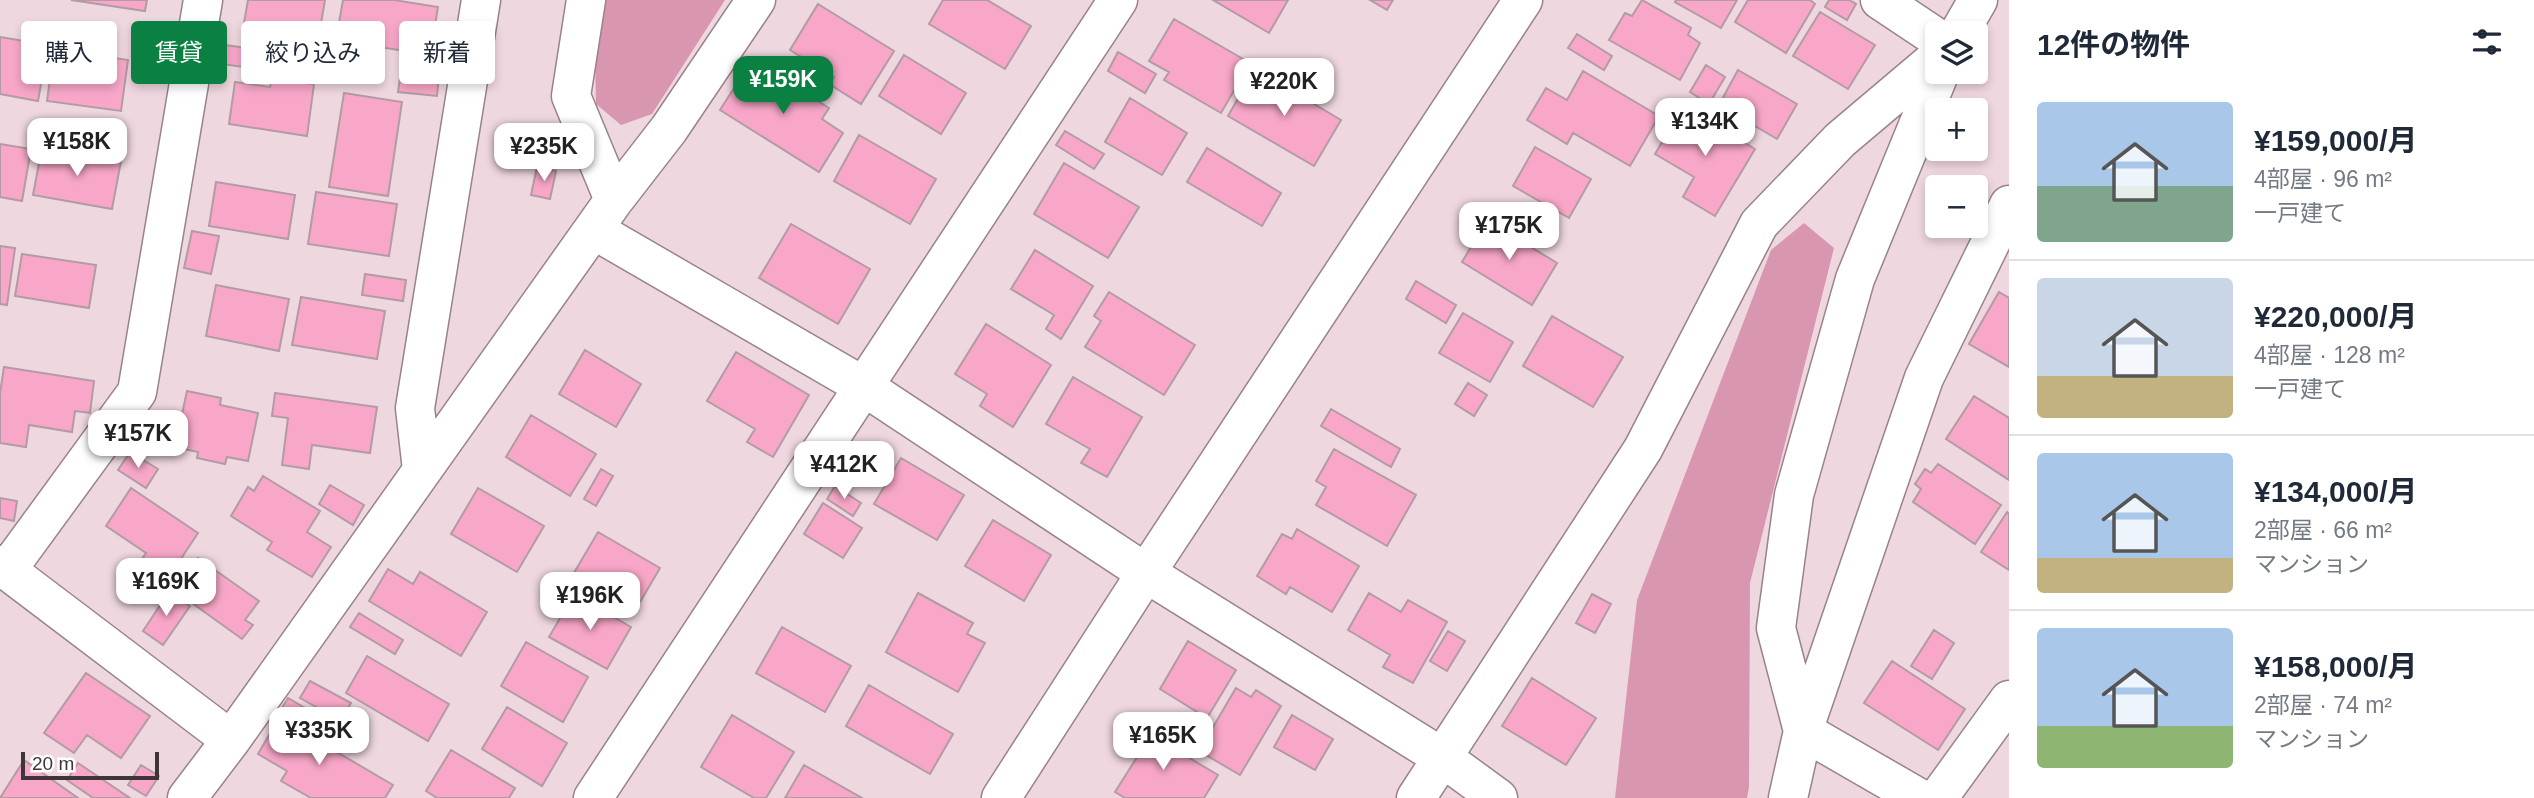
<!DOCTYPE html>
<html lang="ja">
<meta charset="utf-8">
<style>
body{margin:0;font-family:Arial,"Noto Sans JP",sans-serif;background:#f6f6f7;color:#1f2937;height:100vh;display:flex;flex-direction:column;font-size:26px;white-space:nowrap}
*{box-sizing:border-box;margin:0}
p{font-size:23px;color:#747a83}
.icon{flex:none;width:38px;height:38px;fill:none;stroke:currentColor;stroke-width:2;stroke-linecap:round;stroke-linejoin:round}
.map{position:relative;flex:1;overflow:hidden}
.panel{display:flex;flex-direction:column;background:#fff;width:525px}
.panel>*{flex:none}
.hud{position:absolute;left:21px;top:21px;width:665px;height:63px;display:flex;gap:14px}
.fabs{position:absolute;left:1925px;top:21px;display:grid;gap:14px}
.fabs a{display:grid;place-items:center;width:63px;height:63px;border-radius:7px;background:#fff;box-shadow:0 4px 10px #0003;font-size:35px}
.scale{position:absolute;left:21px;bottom:18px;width:138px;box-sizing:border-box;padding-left:7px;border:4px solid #3f3539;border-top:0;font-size:19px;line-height:24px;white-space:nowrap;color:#3f3539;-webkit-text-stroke:5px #fff;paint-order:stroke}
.price{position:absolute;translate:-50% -60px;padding:0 16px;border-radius:14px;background:#fff;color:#222;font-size:23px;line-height:46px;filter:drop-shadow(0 2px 4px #0008)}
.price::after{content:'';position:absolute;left:50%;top:42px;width:21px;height:16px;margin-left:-10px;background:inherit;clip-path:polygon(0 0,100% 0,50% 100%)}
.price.selected{background:#0b8043;color:#fff}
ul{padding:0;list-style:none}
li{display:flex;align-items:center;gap:21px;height:175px;padding:0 28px}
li+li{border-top:2px solid #e0e1e3}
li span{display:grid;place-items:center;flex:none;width:196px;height:140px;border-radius:7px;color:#555}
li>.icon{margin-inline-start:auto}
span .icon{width:84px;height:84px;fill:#fffc;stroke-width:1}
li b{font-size:30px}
h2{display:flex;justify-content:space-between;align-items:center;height:84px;padding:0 28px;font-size:30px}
.tag{padding:0 24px;border-radius:7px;background:#fff;box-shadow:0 4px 10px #0003;font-size:24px;line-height:63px}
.tag.selected{background:#0b8043;color:#fff}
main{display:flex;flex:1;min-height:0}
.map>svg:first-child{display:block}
</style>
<main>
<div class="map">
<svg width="2009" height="798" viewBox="0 0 2009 798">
<rect width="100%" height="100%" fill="#efd7df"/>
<path fill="#d996b1" d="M 606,0 L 725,0 L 652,114 L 621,125 L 596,104 L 595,59 Z
M 1804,223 L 1834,248 L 1750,583 L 1749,787 L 1747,798 L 1615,798 L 1637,600 L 1771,250 Z"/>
<path fill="#f8a7c8" stroke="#b29ba4" stroke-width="2" d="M 71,0 L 147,0 L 145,11 Z
M 248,0 L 325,0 L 319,35 L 244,23 Z
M 343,0 L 394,0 L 438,7 L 430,55 L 336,40 Z
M 943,0 L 987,0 L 1031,26 L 1005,69 L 929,24 Z
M 1213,0 L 1288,0 L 1269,33 Z
M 1370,0 L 1393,0 L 1387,10 Z
M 1642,0 L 1691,28 L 1688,35 L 1700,43 L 1680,80 L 1609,40 L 1625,13 L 1632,16 Z
M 1676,0 L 1737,0 L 1721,28 L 1675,2 Z
M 1748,0 L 1810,0 L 1815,4 L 1786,53 L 1735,22 Z
M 1829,0 L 1849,0 L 1856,4 L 1847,20 L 1825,7 Z
M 818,4 L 894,51 L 861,104 L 829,84 L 834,77 L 790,50 Z
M 1820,12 L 1875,45 L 1848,89 L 1793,56 Z
M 1174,19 L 1250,63 L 1221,113 L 1164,80 L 1169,72 L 1149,61 Z
M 1577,34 L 1612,56 L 1604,70 L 1568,48 Z
M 0,37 L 48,45 L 38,101 L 0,94 Z
M 225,45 L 261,50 L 258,69 L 222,64 Z
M 54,49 L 128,60 L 121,111 L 47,101 Z
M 335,51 L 353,53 L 348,83 L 330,80 Z
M 1118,52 L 1156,74 L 1145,93 L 1108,71 Z
M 135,53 L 164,57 L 161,77 L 132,72 Z
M 904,55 L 966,93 L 941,134 L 879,96 Z
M 752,60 L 829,108 L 822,119 L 843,133 L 819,172 L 720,110 Z
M 1706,65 L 1725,77 L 1709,104 L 1690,92 Z
M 1255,69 L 1341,120 L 1314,166 L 1228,116 Z
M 1738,70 L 1797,104 L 1777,139 L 1719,105 Z
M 401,71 L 439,76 L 437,96 L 398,92 Z
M 1583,71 L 1659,116 L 1630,166 L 1573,133 L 1567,144 L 1527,120 L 1546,88 L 1567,100 Z
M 272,78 L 314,84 L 307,136 L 229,124 L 235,82 L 270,87 Z
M 344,93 L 402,102 L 388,196 L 329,187 Z
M 1130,98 L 1187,133 L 1162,175 L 1105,142 Z
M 1684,106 L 1755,149 L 1715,216 L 1683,197 L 1694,177 L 1655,154 Z
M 1065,131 L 1104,154 L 1094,169 L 1056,145 Z
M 859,135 L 936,179 L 910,224 L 834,181 Z
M 0,144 L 31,149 L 22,201 L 0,197 Z
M 42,147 L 121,161 L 112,209 L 33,195 Z
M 1535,147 L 1591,179 L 1569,218 L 1513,186 Z
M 1207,148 L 1281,193 L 1262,226 L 1187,182 Z
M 1064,163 L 1139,207 L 1108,258 L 1034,214 Z
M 537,167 L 556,171 L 550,199 L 531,195 Z
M 216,182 L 295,195 L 288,239 L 209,226 Z
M 316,192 L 397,204 L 389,256 L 308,244 Z
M 1487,220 L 1557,263 L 1532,305 L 1462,262 Z
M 791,224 L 870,269 L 838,324 L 759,278 Z
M 192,231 L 219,236 L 211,274 L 184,268 Z
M 0,246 L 15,248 L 7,305 L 0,304 Z
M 1035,250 L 1093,286 L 1061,339 L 1046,329 L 1054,315 L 1011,289 Z
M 22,254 L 96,265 L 89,308 L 15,296 Z
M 365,274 L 406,280 L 403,301 L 362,295 Z
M 1416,281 L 1456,305 L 1446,323 L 1406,299 Z
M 216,285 L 289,299 L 279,351 L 206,336 Z
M 1109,292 L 1195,345 L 1164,395 L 1085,347 L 1101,321 L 1094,316 Z
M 1999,292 L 2009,298 L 2009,367 L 1969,344 Z
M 301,297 L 385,311 L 377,359 L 292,345 Z
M 1463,313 L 1513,342 L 1490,382 L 1439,353 Z
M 1552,316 L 1623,357 L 1593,407 L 1523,366 Z
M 986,324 L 1051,365 L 1013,427 L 980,406 L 987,394 L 955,374 Z
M 585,350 L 641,384 L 616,427 L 559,394 Z
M 736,352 L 809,395 L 773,457 L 747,442 L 755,429 L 707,401 Z
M 4,367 L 94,381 L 90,413 L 75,411 L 72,432 L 29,425 L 26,447 L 0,443 L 0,393 Z
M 1073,377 L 1142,417 L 1107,477 L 1081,463 L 1090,449 L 1046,424 Z
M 1468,383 L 1487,395 L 1474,416 L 1455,404 Z
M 187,391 L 221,398 L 220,405 L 258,413 L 248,461 L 227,457 L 225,464 L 197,458 L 198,452 L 175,447 Z
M 275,393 L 377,407 L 370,453 L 312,445 L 309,469 L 282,465 L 288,418 L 272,416 Z
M 1974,396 L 2009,418 L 2009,480 L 1946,439 Z
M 1331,409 L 1400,449 L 1391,467 L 1321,426 Z
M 531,415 L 596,454 L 570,496 L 506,457 Z
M 1334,449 L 1416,495 L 1387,546 L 1316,505 L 1326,487 L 1316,481 Z
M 130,452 L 158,469 L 146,488 L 118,470 Z
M 901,458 L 964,495 L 937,540 L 874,504 Z
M 1938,464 L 2001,505 L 1975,544 L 1913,502 L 1921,489 L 1915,484 L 1925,469 L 1931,473 Z
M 601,469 L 613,476 L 596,506 L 584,499 Z
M 263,476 L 320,511 L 307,532 L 331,547 L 312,577 L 267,550 L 272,542 L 231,516 L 248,487 L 254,491 Z
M 330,485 L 364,505 L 353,525 L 319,504 Z
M 835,486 L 861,503 L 853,516 L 827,499 Z
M 131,488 L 198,533 L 157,595 L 129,577 L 146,553 L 106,526 Z
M 478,488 L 544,526 L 517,572 L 451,534 Z
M 0,498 L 17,501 L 14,521 L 0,518 Z
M 823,503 L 862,528 L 843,558 L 804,534 Z
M 2007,512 L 2009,514 L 2009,570 L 1981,552 Z
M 993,520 L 1051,555 L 1024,601 L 965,566 Z
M 1297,529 L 1359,566 L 1332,612 L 1290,587 L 1286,594 L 1257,576 L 1282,534 L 1292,539 Z
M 598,532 L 660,568 L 633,614 L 571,578 Z
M 198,558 L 259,601 L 245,620 L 253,625 L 242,639 L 174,590 Z
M 388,569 L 413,584 L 420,572 L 487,612 L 461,656 L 369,601 Z
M 169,592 L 190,606 L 163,645 L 143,631 Z
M 918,593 L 973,623 L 967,634 L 985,643 L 958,692 L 886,652 Z
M 1369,593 L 1401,612 L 1408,600 L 1447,622 L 1413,683 L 1383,667 L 1390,655 L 1348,630 Z
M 574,594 L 631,627 L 607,669 L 549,637 Z
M 1592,594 L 1611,604 L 1595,633 L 1576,623 Z
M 359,613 L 403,640 L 395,654 L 350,627 Z
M 782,627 L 851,666 L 825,712 L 756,673 Z
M 1934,630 L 1954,643 L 1932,679 L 1911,666 Z
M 1448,631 L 1465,641 L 1447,671 L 1430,661 Z
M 1188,641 L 1236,670 L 1207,718 L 1160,689 Z
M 526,642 L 588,677 L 563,722 L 501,686 Z
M 367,656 L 449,704 L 428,741 L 346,693 Z
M 1892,661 L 1965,709 L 1938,750 L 1864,703 Z
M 86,673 L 150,716 L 121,758 L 87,735 L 74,753 L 44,733 Z
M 1532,678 L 1596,718 L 1566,765 L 1502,726 Z
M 310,681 L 351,703 L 341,721 L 300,698 Z
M 869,685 L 953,734 L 930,774 L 846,726 Z
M 1236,688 L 1251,697 L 1256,690 L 1281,706 L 1240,775 L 1199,751 Z
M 288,698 L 322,718 L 314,733 L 279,713 Z
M 507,707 L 567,743 L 542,786 L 482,749 Z
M 732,715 L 794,752 L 766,798 L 754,798 L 701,767 Z
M 1292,715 L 1333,739 L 1315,770 L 1274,747 Z
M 279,718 L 393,785 L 385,798 L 311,798 L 281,781 L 287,771 L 258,754 Z
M 1139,728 L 1218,775 L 1204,798 L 1125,798 L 1115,792 L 1139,754 L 1128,748 Z
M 451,750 L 515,788 L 509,798 L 437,798 L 426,791 Z
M 24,760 L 78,798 L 0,798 Z
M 78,763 L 130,798 L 93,798 L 67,780 Z
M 141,765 L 159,776 L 146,796 L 128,785 Z
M 804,765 L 862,798 L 785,798 Z"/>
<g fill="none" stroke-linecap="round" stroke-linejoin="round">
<g stroke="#99828a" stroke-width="41">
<path id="minor" d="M 586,0 L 571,96 L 614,200
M 1880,0 L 1937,38
M 1959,33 L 1978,0
M 594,230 L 863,386 L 1146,573 L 1443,758 L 1498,798
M 422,470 L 415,408 L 481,0
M 0,565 L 231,740
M 7,570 L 137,392 L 203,0
M 187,798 L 231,740 L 614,200 L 669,129 L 756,0
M 593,798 L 1118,0
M 1001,798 L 1146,573 L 1523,0
M 1416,798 L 1643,449 L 1759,224 L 1840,140 L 1937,58
M 1788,798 L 1803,731 L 1924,378 L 2009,205
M 1919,798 L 1803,731 L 1776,628 L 1794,495 L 1855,279 L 1940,72
M 1938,798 L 2009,700"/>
</g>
<use href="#minor" stroke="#fff" stroke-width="38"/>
</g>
</svg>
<div class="fabs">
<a><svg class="icon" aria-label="layers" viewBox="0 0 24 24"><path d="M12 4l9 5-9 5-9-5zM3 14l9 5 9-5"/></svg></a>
<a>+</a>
<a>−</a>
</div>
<div class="scale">20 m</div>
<b class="price selected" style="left:783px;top:116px">¥159K</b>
<b class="price" style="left:1284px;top:118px">¥220K</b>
<b class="price" style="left:1705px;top:158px">¥134K</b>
<b class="price" style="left:77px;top:178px">¥158K</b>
<b class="price" style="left:544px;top:183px">¥235K</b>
<b class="price" style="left:1509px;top:262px">¥175K</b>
<b class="price" style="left:138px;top:470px">¥157K</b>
<b class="price" style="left:844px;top:501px">¥412K</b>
<b class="price" style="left:166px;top:618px">¥169K</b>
<b class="price" style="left:590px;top:632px">¥196K</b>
<b class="price" style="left:319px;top:767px">¥335K</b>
<b class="price" style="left:1163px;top:772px">¥165K</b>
<div class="hud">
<a class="tag">購入</a>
<a class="tag selected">賃貸</a>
<a class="tag">絞り込み</a>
<a class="tag">新着</a>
</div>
</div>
<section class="panel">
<h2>12件の物件<svg class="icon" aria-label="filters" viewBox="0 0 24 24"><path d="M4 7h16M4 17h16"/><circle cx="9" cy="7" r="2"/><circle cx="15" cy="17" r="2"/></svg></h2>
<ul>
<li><span style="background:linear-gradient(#a9c7e8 60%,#7fa58c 0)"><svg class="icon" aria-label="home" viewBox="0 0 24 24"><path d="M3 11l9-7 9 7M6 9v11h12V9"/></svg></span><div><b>¥159,000/月</b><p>4部屋 · 96 m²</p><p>一戸建て</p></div></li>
<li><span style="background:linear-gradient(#c9d6e8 70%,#c2b280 0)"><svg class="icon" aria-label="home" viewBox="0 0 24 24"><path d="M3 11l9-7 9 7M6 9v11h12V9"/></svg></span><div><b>¥220,000/月</b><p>4部屋 · 128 m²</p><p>一戸建て</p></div></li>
<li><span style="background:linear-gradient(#a9c7e8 75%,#c2b280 0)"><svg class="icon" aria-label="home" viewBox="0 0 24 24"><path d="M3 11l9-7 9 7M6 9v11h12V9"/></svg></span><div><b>¥134,000/月</b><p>2部屋 · 66 m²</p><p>マンション</p></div></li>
<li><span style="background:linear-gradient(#a9c7e8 70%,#8fb573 0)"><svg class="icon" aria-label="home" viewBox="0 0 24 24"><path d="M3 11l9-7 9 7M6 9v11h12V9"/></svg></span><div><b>¥158,000/月</b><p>2部屋 · 74 m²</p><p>マンション</p></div></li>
</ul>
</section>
</main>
